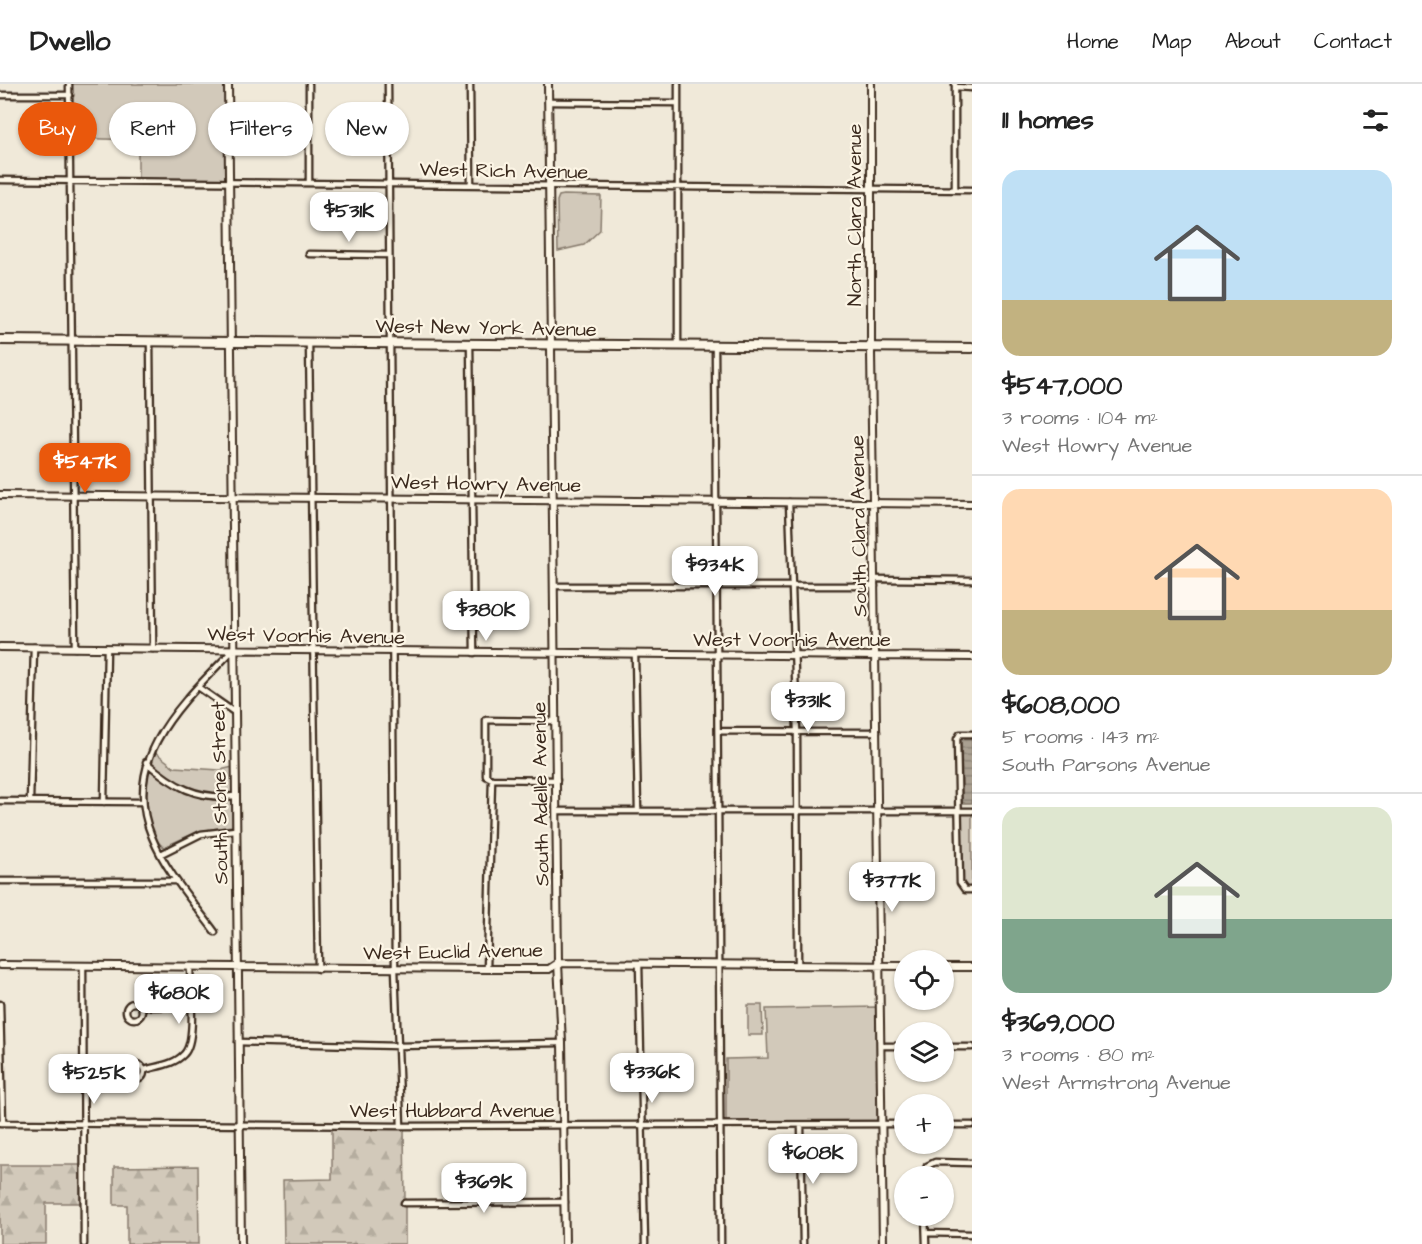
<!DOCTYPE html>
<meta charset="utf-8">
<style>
body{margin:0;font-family:"Architects Daughter",sans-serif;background:#f2f2f2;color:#222;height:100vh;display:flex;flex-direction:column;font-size:22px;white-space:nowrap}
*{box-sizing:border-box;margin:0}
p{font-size:20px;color:#767676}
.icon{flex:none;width:33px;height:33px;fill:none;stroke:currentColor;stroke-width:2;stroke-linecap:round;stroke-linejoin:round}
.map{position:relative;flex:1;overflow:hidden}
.drawer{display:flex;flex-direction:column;background:#fff;width:450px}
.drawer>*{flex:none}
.banner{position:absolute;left:18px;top:18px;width:570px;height:54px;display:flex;gap:12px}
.tools{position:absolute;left:894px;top:866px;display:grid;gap:12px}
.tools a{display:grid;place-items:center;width:60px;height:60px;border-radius:50%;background:#fff;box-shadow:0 2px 4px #0004;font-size:30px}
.price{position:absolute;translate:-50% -51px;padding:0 14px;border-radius:12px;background:#fff;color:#222;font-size:20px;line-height:39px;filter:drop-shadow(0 2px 3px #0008)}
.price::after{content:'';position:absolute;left:50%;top:36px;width:18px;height:14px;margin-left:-9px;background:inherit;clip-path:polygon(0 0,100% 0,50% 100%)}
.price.active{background:#ea580c;color:#fff}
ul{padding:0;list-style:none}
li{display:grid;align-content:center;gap:12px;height:318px;padding:0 30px}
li+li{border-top:2px solid #e0e0e0}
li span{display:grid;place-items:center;height:186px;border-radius:18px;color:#555}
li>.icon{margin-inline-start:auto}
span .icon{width:108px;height:108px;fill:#fffc;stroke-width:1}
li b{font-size:26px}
h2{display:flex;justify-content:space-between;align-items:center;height:72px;padding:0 30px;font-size:26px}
.tag{padding:0 21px;border-radius:27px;background:#fff;box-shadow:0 2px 4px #0004;font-size:21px;line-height:54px}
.tag.active{background:#ea580c;color:#fff}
header{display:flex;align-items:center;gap:36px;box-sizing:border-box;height:84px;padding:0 30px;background:#fff;border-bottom:2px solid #e0e0e0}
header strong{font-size:28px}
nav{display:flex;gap:33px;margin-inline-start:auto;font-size:21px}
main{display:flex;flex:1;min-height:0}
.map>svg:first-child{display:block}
</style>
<header>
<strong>Dwello</strong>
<nav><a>Home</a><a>Map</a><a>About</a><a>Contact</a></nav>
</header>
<main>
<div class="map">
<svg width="972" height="1160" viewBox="0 0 972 1160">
<defs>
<pattern id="forest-firs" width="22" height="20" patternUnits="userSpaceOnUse" patternTransform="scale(1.5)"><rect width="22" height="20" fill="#d2c9ba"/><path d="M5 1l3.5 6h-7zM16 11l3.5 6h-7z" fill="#b5ad9f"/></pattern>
<pattern id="water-rules" width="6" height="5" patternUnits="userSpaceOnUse" patternTransform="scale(1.5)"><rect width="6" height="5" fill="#aaa091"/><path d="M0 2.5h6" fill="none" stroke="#8c8376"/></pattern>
</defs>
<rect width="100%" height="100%" fill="#f0e9d9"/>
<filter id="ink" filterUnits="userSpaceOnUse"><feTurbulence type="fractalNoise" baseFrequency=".0167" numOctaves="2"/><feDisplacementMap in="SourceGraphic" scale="12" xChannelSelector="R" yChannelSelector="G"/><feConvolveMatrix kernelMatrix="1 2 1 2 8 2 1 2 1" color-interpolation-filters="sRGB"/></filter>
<g filter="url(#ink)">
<path fill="url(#forest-firs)" stroke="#867a6c" stroke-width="1.5" d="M 332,1044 L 404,1045 L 405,1116 L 402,1116 L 402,1122 L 405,1122 L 405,1160 L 284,1160 L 283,1096 L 332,1095 Z
M 0,1081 L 80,1081 L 80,1119 L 46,1119 L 46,1160 L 0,1160 Z
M 198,1082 L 199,1160 L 127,1160 L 127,1121 L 114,1121 L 114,1083 Z"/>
<path fill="#d2c9ba" stroke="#867a6c" stroke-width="1.5" d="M 69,0 L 228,0 L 228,98 L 138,97 L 138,56 L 70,54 Z
M 564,111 L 601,112 L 600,146 L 584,161 L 558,167 L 557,117 L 559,112 Z
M 155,668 L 174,683 L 220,686 L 233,683 L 232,742 L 199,747 L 164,763 C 141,750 144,688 155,668 Z
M 962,730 L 972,730 L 972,803 L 966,803 L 963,799 Z
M 748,921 L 762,921 L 763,951 L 748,951 Z
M 876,923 L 877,1037 L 726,1038 L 726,975 L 768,974 L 766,925 Z"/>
<path fill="url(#water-rules)" stroke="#7e7163" stroke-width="1.5" d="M 961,654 L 972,655 L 972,719 L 962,719 Z"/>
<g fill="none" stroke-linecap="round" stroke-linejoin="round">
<g stroke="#3b2a1e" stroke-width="9">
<path id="minor" d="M 69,0 L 75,564
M 309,0 L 309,99
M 388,0 L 395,885 L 401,1042
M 470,0 L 471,101
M 678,0 L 678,261
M 955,3 L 972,4
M 0,11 L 70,11
M 548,18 L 678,19
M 0,96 L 972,106
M 955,105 L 955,0
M 309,170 L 389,171
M 150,257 L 153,565
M 309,258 L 318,885
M 470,260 L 474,569
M 715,261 L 721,1160
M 789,418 L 797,647 L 798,881
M 875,495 L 972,496
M 554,502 L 875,502
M 635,571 L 638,727
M 198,603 L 234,628
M 555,637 L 486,636 L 486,692 L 492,695 L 557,696
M 718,647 L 877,648
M 972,650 L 960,650 L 957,655 L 960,799 L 965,806 L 972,806
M 146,678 C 173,702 197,716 235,712
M 0,717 L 143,718
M 30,717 L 34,563
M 104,718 L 107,564
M 557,727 L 972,727
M 161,770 L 201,750 L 235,746
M 0,797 L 176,797
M 215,848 C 193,818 166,788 152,753 C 119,674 183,618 233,566
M 639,880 L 645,1160
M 83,882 L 84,1160
M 487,885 L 492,695
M126 927a8 8 0 1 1 16 0a8 8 0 1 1-16 0Z
M 0,920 L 3,1039
M 141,923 L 191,922
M 238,958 L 398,962 L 562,959
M 882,962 L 904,962
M 944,963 L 972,963
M128 988a8 8 0 1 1 16 0a8 8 0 1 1-16 0Z
M 145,986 C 157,982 174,981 184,970 C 197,957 190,903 190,883
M 0,1039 L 401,1042 L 904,1040
M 944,1041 L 972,1041
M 801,1042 L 803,1160
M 924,1092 L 927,1082 L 935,1078 L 972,1079
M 404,1119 L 565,1118
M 925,1131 L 926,1160
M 926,1149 L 972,1150"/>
</g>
<g stroke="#3b2a1e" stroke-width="10">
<path id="tertiary" d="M 228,0 L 241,1160
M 548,0 L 558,879 L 562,959 L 565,1160
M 871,0 L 871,269 L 883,1160
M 0,411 L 972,420
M 0,563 L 972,573
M 0,881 L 487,885 L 549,885 L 558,879 L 904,882
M 944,883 L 972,883"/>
</g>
<g stroke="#3b2a1e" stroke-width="12">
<path id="primary" d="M 0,256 L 972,264"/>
</g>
<use href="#minor" stroke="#fcf5e5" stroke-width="4.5"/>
<use href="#tertiary" stroke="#fcf5e5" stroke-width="6"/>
<use href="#primary" stroke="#fcf5e5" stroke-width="8"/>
</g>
</g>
<g text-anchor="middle" stroke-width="4.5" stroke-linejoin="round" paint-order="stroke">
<g font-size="20" fill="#3b2a1e" stroke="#fcf5e5">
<text transform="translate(504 86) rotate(1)" y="7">West Rich Avenue</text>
<text transform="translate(854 131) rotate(-90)" y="7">North Clara Avenue</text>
<text transform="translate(486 243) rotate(1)" y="7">West New York Avenue</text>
<text transform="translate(486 399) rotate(1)" y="7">West Howry Avenue</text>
<text transform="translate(858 442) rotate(-91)" y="7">South Clara Avenue</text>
<text transform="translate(306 551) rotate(1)" y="7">West Voorhis Avenue</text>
<text x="792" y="562">West Voorhis Avenue</text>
<text transform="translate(219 709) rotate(-91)" y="7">South Stone Street</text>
<text transform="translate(540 710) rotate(-91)" y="7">South Adelle Avenue</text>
<text transform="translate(453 867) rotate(-1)" y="7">West Euclid Avenue</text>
<text x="452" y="1033">West Hubbard Avenue</text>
</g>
</g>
</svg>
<div class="tools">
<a><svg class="icon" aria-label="locate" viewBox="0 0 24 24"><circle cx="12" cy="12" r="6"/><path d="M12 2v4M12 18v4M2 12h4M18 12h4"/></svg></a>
<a><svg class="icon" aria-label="layers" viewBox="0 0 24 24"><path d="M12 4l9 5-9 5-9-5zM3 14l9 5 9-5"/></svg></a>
<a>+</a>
<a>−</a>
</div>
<b class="price" style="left:349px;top:159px">$531K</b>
<b class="price active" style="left:85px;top:410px">$547K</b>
<b class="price" style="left:715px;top:513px">$934K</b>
<b class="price" style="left:486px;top:558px">$380K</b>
<b class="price" style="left:808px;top:649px">$331K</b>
<b class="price" style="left:892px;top:829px">$377K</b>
<b class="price" style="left:179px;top:941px">$680K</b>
<b class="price" style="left:652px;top:1020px">$336K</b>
<b class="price" style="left:94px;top:1021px">$525K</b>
<b class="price" style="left:813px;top:1101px">$608K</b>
<b class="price" style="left:484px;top:1130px">$369K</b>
<div class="banner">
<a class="tag active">Buy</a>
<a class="tag">Rent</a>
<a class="tag">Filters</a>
<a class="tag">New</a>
</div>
</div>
<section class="drawer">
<h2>11 homes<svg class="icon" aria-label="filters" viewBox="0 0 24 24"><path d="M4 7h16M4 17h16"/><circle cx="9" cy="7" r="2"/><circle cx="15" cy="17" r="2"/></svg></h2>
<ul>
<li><span style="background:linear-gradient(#bfe0f5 70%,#c2b280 0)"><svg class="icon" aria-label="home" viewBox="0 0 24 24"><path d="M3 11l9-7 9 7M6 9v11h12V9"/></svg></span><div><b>$547,000</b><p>3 rooms · 104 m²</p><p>West Howry Avenue</p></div></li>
<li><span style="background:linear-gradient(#ffd9b3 65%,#c2b280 0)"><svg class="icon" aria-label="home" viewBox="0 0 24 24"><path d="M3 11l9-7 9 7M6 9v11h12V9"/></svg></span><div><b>$608,000</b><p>5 rooms · 143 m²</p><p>South Parsons Avenue</p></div></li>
<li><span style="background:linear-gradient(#dfe7d0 60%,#7fa58c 0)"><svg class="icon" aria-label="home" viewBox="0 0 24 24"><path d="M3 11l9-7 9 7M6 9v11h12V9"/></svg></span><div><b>$369,000</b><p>3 rooms · 80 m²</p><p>West Armstrong Avenue</p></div></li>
</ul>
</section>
</main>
